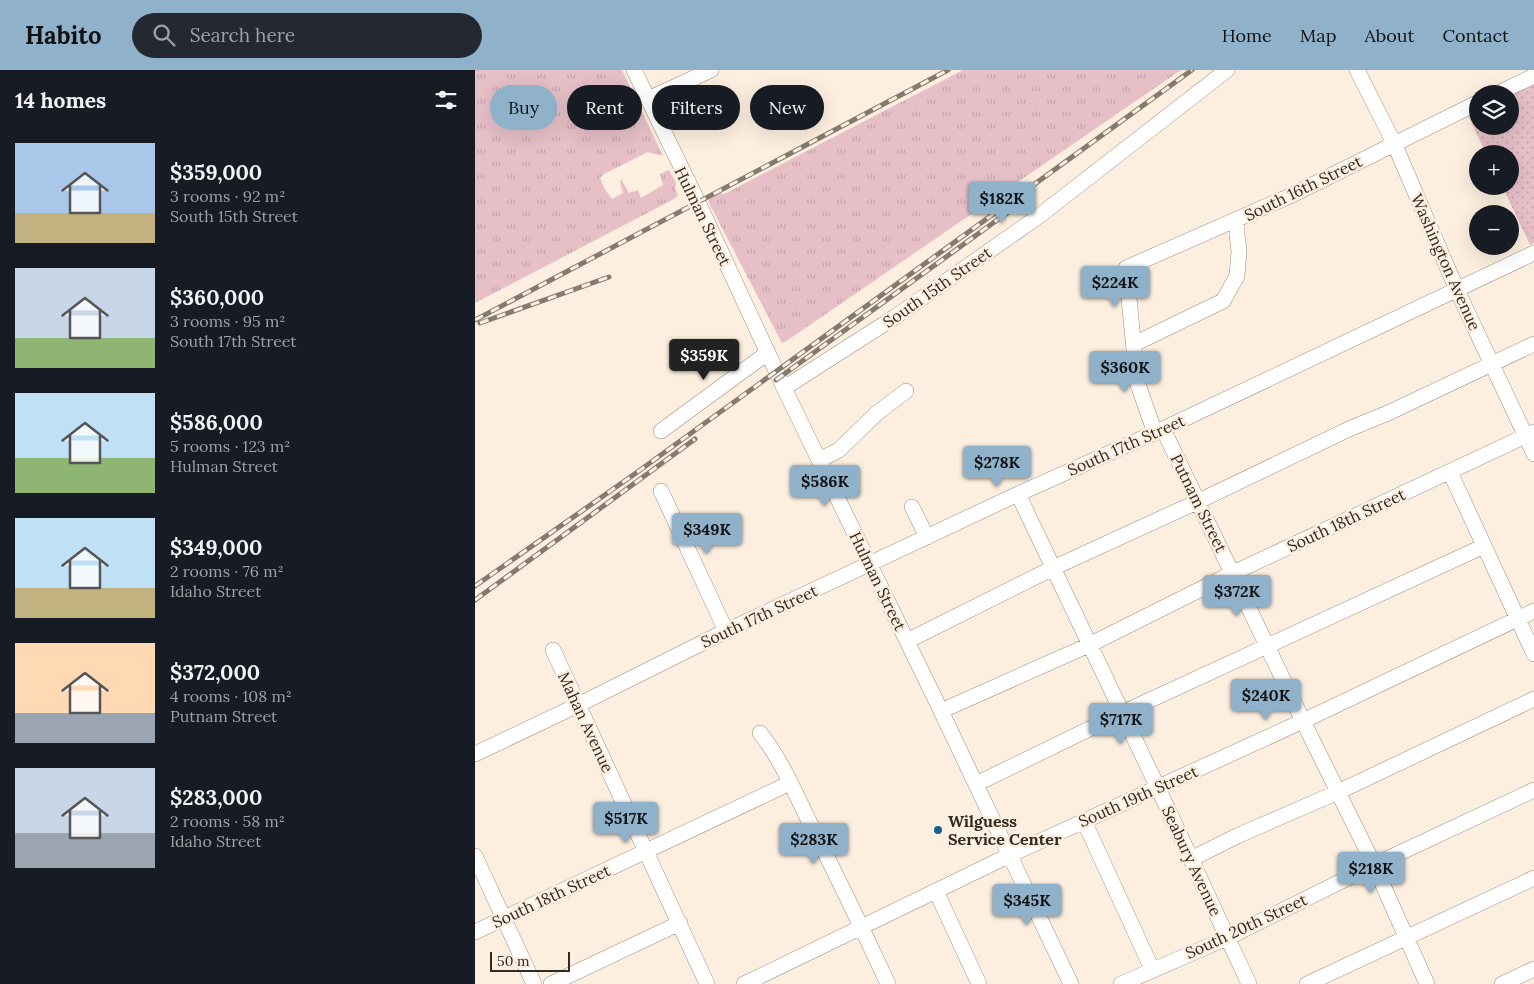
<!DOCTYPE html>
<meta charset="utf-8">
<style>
body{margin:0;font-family:Lora,serif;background:#242831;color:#f1f3f6;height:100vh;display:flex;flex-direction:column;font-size:19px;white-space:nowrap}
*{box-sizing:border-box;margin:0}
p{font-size:16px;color:#9ea1a6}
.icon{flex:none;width:28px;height:28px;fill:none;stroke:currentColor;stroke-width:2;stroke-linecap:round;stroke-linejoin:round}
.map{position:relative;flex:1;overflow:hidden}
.details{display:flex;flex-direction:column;background:#171b24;width:475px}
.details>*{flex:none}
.guide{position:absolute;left:15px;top:15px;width:475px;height:45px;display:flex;gap:10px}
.buttons{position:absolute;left:994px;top:15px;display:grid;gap:10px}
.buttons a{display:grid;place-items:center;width:50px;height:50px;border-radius:50%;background:#171b24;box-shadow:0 5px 20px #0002;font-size:25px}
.scale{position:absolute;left:15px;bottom:12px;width:80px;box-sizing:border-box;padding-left:5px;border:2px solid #302a22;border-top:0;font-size:14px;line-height:18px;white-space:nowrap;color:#302a22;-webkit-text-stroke:4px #fdefdf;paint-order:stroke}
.price{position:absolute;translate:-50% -42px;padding:0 11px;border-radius:5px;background:#8fb1ca;color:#111;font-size:16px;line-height:32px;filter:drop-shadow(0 1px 2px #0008)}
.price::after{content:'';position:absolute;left:50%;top:30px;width:15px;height:11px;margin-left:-8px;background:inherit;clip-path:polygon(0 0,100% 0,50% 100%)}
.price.on{background:#222;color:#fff}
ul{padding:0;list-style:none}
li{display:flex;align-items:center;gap:15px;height:125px;padding:0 15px}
li span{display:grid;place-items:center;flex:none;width:140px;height:100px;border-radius:0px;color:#555}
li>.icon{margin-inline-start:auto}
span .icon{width:60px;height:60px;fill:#fffc;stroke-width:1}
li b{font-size:21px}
h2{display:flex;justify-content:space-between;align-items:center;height:60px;padding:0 15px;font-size:21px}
.pill{padding:0 18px;border-radius:22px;background:#171b24;box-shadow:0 5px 20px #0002;font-size:18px;line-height:45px}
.pill.on{background:#8fb1ca;color:#111}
header{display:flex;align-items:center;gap:30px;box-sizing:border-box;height:70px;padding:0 25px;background:#8fb1ca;color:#111}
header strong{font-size:24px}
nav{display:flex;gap:28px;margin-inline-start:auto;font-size:18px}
.search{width:350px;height:45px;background:#242831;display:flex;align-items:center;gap:12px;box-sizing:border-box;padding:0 18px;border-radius:28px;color:#9ea1a6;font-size:19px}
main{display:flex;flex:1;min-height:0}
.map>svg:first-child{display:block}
</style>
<header>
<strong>Habito</strong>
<div class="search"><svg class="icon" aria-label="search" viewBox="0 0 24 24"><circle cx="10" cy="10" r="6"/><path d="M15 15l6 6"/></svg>Search here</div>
<nav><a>Home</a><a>Map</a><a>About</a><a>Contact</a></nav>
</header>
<main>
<section class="details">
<h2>14 homes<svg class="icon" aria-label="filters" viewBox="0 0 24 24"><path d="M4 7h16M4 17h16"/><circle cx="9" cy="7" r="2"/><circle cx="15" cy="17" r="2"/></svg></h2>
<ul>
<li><span style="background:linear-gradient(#a9c7e8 70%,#c2b280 0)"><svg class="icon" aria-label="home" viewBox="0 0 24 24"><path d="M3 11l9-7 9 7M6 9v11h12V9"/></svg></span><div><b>$359,000</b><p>3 rooms · 92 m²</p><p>South 15th Street</p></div></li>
<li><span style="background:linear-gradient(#c9d6e8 70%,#8fb573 0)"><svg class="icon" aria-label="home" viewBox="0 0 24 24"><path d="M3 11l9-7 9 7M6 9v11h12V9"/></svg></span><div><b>$360,000</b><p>3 rooms · 95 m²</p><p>South 17th Street</p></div></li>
<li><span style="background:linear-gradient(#bfe0f5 65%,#8fb573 0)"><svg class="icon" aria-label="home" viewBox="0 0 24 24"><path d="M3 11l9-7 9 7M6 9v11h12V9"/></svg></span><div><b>$586,000</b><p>5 rooms · 123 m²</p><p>Hulman Street</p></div></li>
<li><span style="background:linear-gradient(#bfe0f5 70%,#c2b280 0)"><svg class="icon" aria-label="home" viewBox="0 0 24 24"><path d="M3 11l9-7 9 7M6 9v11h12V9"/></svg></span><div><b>$349,000</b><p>2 rooms · 76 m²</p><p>Idaho Street</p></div></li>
<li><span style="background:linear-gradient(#ffd9b3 70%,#9aa5b1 0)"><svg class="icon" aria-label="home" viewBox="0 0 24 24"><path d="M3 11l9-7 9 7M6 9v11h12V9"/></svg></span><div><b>$372,000</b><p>4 rooms · 108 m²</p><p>Putnam Street</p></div></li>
<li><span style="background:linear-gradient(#c9d6e8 65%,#9aa5b1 0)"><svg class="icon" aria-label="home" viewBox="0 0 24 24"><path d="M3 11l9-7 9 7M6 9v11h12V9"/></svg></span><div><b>$283,000</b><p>2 rooms · 58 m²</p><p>Idaho Street</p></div></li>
</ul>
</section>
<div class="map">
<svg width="1059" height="914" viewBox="0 0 1059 914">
<defs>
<pattern id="grass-tufts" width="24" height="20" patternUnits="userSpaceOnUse" patternTransform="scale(1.25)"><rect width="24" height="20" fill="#e6bfc7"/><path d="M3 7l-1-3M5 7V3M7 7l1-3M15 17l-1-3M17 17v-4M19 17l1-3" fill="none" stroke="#c6a4ab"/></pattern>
<pattern id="park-dots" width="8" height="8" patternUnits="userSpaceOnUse" patternTransform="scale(1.25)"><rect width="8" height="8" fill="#e6bfc7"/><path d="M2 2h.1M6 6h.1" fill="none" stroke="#c6a4ab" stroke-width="1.8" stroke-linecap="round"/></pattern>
</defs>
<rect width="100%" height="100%" fill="#fdefdf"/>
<path fill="url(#grass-tufts)" d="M 0,0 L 147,0 L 188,86 L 173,82 L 129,104 L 125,108 L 129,118 L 137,129 L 148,123 L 145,112 L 146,109 L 154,123 L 163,120 L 166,128 L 188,115 L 185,104 L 194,100 L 201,113 L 200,118 L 203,125 L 199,129 L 0,233 Z
M 488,0 L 706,0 L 313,270 L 307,273 L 234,133 L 234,129 L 245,123 L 249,124 Z"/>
<path fill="url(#park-dots)" d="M 1059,9 L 1059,173 L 1055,175 L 1027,116 L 1035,116 L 1035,84 L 1011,84 L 991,41 L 1002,36 L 1002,56 L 1035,56 L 1035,24 Z"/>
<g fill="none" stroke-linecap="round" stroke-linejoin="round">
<g stroke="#9d8d7a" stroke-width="16">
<path id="minor" d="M 159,0 L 223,132 L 309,318 L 466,641 L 596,914
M 882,0 L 919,73 L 982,220 L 1059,384
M 1021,24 L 1059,6
M 173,29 L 236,0
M 659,274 L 748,231 L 762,206 L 764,181 L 762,165 L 762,149
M 309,318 L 420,247 L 564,146 L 752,0
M 688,359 L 828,651 L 899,795 L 952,914
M 186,361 L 287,287 L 292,280
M 680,363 L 660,306 L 661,300 L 651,198 L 817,125 L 1002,33
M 344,390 L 364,380 L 401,344 L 431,321
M 975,402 L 1059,584
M 186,421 L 251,561
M 543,424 L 683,718 L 774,914
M 437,437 L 452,467
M 432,571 L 578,498 L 724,431 L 874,359 L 913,343 L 1059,274
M 78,580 L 232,914
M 466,641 L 614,575 L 758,503 L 1059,362
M 285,663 C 306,689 320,723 335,753 C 362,806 388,860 413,914
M 0,684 L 103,635 L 247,563 L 543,424 L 688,359 L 1059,183
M 501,714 L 647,643 L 1009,476
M 609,751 L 677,899
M 0,786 L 59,914
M 716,789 L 762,766 L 863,722 L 1059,629
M 461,821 L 504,914
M 0,862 L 315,713
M 76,914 L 205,853
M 269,914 L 535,785 L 828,651 L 1059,541
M 646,914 L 752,868 L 899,795 L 1059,720
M 832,914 L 1059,808
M 1027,914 L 1059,899"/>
</g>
<use href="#minor" stroke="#fff" stroke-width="15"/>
<g stroke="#847b6f" stroke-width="5">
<path id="rail" d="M 0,250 L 473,0
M 5,253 L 134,207
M 301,310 L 536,140
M 0,516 L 161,403 L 717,0
M 0,530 L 220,369"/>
</g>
<use href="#rail" stroke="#fdefdf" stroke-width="3" stroke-dasharray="9" stroke-linecap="butt"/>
</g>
<circle fill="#186094" stroke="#fdefdf" stroke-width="2" cx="463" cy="760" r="5"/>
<g text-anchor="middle" stroke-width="5" stroke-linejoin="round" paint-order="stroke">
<g font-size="16" fill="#302a22" stroke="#fdefdf">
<text transform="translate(828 118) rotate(-26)" y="6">South 16th Street</text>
<text transform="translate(228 146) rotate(64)" y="6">Hulman Street</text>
<text transform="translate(971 192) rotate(66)" y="6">Washington Avenue</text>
<text transform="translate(462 217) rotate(-35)" y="6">South 15th Street</text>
<text transform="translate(651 375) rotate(-24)" y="6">South 17th Street</text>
<text transform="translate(724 433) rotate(64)" y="6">Putnam Street</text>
<text transform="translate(871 450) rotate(-25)" y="6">South 18th Street</text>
<text transform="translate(403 511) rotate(64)" y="6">Hulman Street</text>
<text transform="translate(284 546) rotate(-25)" y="6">South 17th Street</text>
<text transform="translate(111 652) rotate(65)" y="6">Mahan Avenue</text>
<text transform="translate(663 726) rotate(-24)" y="6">South 19th Street</text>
<text transform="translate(717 791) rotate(65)" y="6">Seabury Avenue</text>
<text transform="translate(76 826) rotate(-25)" y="6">South 18th Street</text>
<text transform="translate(771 856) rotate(-25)" y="6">South 20th Street</text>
</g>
<g font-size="16" font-weight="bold" fill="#302a22" stroke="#fdefdf" text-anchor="start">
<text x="473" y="757">Wilguess<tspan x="473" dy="18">Service Center</tspan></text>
</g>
</g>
</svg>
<div class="buttons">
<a><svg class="icon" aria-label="layers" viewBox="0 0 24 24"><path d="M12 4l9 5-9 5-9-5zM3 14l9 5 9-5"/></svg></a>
<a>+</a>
<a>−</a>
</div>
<div class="scale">50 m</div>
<b class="price" style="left:527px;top:154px">$182K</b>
<b class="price" style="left:640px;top:238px">$224K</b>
<b class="price on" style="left:229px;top:311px">$359K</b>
<b class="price" style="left:650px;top:323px">$360K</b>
<b class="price" style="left:522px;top:418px">$278K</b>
<b class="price" style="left:350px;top:437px">$586K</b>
<b class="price" style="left:232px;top:485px">$349K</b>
<b class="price" style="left:762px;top:547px">$372K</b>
<b class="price" style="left:791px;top:651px">$240K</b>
<b class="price" style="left:646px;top:675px">$717K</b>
<b class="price" style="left:151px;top:774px">$517K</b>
<b class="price" style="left:339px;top:795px">$283K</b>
<b class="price" style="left:896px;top:824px">$218K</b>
<b class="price" style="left:552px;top:856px">$345K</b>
<div class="guide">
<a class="pill on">Buy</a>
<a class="pill">Rent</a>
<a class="pill">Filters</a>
<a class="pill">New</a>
</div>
</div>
</main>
